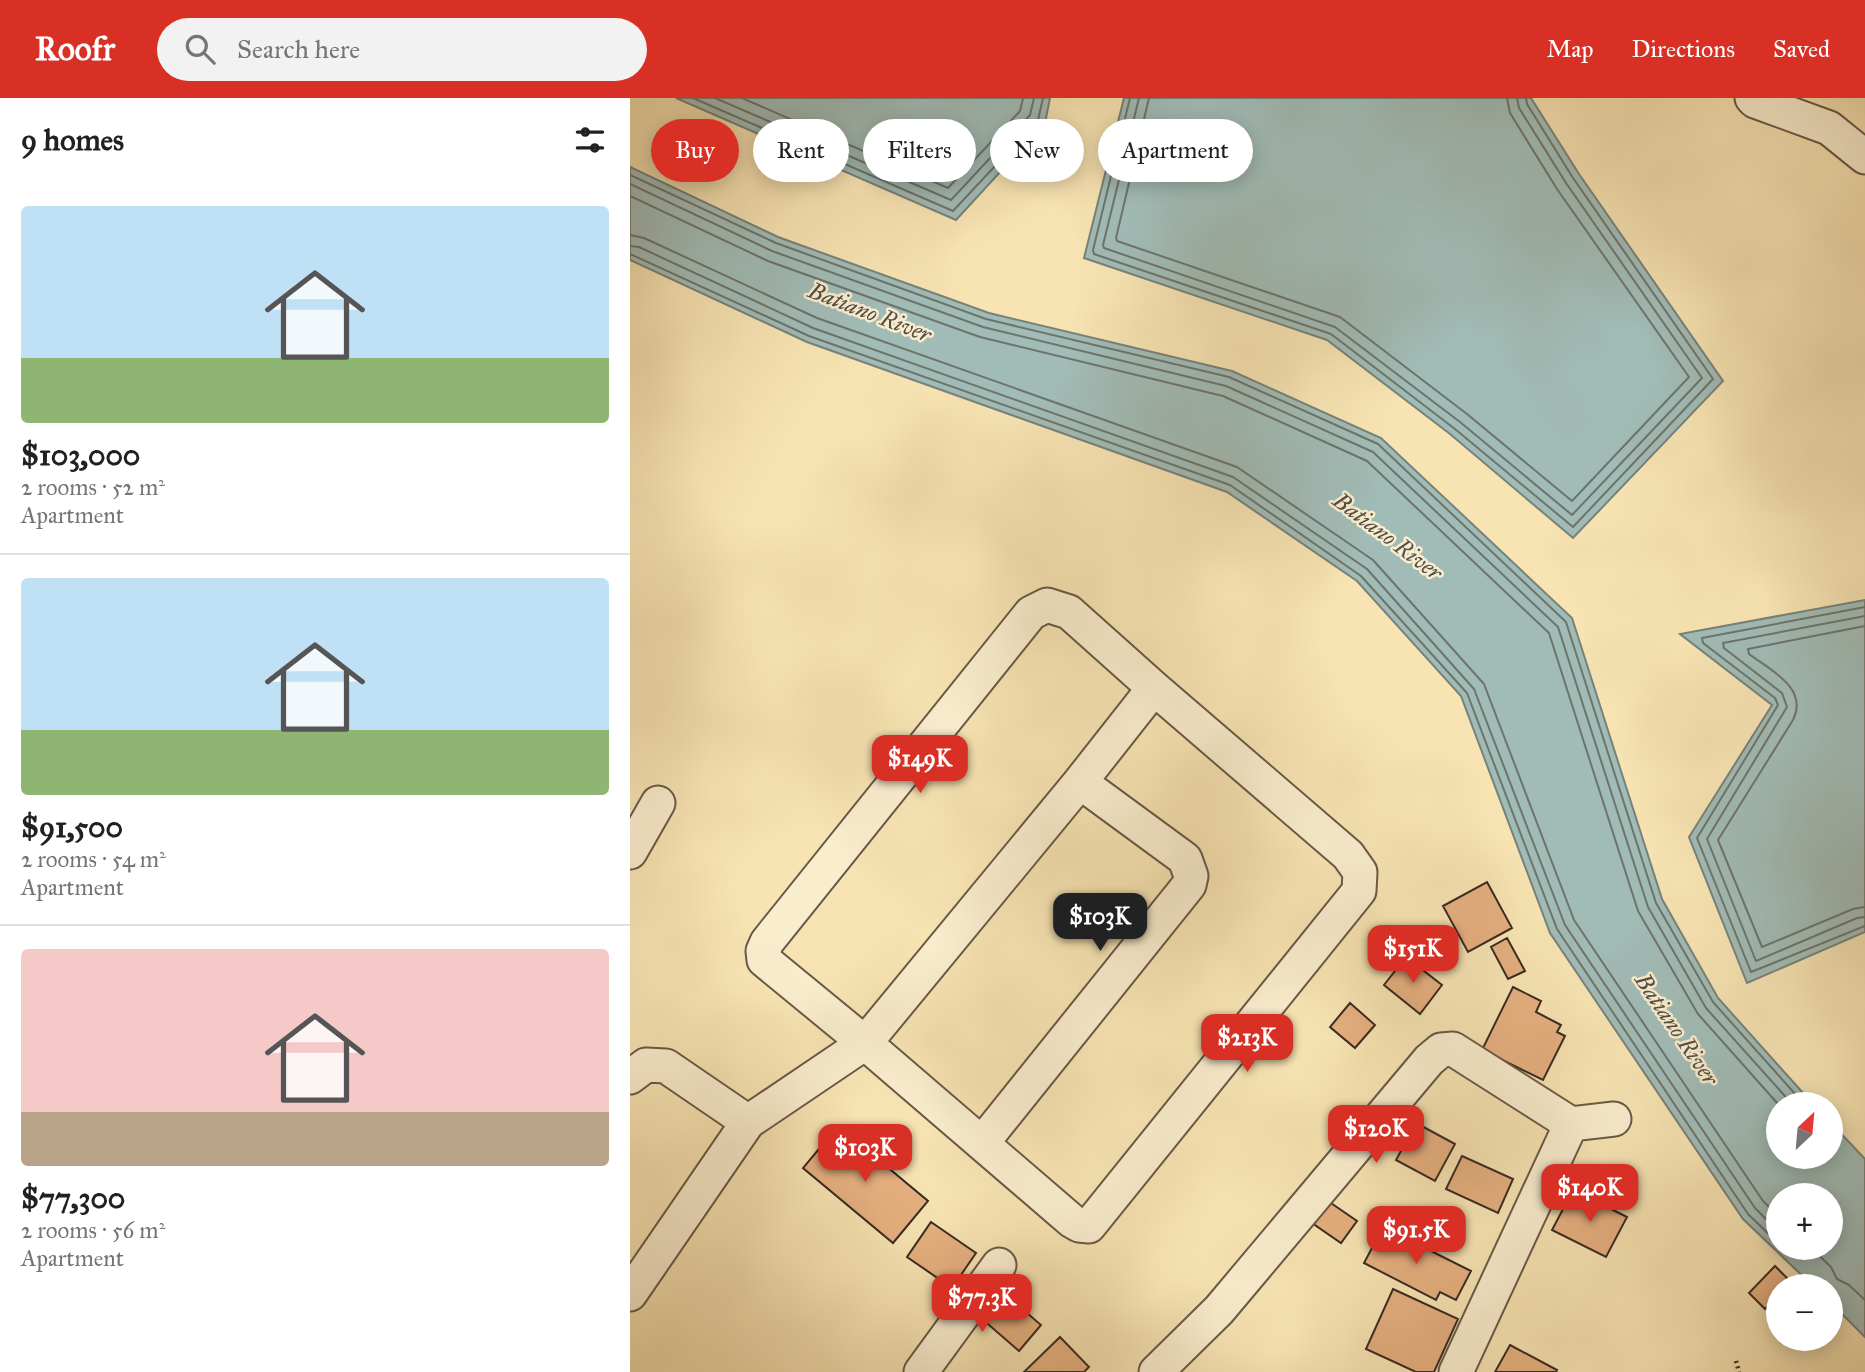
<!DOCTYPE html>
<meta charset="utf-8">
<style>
body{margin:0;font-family:"IM FELL Great Primer",serif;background:#f2f2f2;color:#202124;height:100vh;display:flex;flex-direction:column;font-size:26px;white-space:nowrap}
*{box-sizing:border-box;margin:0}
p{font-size:23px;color:#757577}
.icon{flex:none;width:38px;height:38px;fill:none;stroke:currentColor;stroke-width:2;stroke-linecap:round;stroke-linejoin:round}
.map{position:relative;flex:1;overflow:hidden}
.sheet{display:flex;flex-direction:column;background:#fff;width:630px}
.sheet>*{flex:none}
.hud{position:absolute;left:21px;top:21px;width:665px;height:63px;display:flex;gap:14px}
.needle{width:46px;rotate:26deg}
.fabs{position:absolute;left:1136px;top:994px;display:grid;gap:14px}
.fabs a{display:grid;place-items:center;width:77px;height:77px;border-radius:50%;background:#fff;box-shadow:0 4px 18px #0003;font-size:35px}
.price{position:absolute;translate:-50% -60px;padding:0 16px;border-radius:14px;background:#d93025;color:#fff;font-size:23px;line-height:46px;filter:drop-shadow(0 2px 4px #0008)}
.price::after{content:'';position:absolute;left:50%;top:42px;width:21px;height:16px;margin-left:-10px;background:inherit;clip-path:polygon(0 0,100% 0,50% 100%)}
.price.on{background:#222;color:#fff}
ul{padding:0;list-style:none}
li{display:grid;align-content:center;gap:14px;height:371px;padding:0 21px}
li+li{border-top:2px solid #e0e0e0}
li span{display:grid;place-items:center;height:217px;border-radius:7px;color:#555}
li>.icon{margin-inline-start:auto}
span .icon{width:126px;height:126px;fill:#fffc;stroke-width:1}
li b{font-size:30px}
h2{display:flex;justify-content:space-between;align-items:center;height:84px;padding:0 21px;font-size:30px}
.tag{padding:0 24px;border-radius:32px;background:#fff;box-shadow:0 4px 18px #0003;font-size:24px;line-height:63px}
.tag.on{background:#d93025;color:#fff}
header{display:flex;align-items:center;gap:42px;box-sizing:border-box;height:98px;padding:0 35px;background:#d93025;color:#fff}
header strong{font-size:33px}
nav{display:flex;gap:38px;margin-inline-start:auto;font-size:24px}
.search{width:490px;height:63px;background:#f2f2f2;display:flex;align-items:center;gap:18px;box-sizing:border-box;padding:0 24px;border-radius:38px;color:#757577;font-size:26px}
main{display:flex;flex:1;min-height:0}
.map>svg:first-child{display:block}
</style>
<header>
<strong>Roofr</strong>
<div class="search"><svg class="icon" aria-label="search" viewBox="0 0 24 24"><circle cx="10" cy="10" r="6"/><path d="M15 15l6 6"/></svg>Search here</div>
<nav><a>Map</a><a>Directions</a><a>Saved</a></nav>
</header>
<main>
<section class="sheet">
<h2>9 homes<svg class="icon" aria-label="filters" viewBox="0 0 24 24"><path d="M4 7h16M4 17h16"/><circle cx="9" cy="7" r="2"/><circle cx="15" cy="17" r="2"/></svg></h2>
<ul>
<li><span style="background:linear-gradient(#bfe0f5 70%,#8fb573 0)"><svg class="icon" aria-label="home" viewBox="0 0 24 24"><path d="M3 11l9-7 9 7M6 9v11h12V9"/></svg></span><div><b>$103,000</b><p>2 rooms · 52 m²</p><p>Apartment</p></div></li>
<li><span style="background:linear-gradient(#bfe0f5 70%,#8fb573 0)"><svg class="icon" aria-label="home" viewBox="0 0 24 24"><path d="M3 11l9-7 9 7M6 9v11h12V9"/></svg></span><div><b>$91,500</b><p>2 rooms · 54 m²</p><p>Apartment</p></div></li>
<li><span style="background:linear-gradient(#f6c9c9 75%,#b9a48a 0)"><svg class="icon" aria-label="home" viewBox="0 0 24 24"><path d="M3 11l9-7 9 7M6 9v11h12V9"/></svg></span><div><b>$77,300</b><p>2 rooms · 56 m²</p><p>Apartment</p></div></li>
</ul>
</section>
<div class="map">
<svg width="1235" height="1274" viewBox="0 0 1235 1274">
<rect width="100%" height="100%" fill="#f8e4b3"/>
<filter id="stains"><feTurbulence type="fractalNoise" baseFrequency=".00286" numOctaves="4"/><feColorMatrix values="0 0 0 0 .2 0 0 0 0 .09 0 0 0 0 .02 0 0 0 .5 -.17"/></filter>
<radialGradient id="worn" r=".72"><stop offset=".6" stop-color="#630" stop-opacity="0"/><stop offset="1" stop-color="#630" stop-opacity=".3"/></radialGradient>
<path fill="#a1bcb7" stroke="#77827b" stroke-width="2" fill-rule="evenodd" d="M 46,0 L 420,0 L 415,25 L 326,122 Z
M 494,0 L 901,0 L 949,76 L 1093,283 L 943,440 L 820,336 L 697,242 L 454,160 Z
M 0,69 L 148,139 L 359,215 L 602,273 L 751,340 L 942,520 L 1032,801 L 1088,900 L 1183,1006 L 1148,1006 L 1148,1059 L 1200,1059 L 1201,1025 L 1235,1061 L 1235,1239 L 1201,1205 L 1200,1188 L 1183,1188 L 1113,1121 L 920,835 L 831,598 L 727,483 L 597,394 L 177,244 L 0,162 ZM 1200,1097 L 1200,1150 L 1148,1150 L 1148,1097 Z
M 1235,502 L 1235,834 L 1117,885 L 1059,739 L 1142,607 L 1050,536 Z"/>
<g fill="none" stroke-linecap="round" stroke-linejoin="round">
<path stroke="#6c746c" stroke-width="2" d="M 63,0 L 323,113 L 408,22 L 413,0
M 85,0 L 321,102 L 400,17 L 404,0
M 112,0 L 318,90 L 390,13 L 393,0
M 500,0 L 463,152 L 464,156 L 701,236 L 825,331 L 943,429 L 1083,281 L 943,80 L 897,6 L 896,0
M 509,0 L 473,147 L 474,150 L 705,229 L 830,324 L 942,417 L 1072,280 L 936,85 L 889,10 L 887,0
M 519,0 L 486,140 L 487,143 L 710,219 L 837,316 L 942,403 L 1059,279 L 927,91 L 880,15 L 877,0
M 0,77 L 146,145 L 356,221 L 599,279 L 748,346 L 936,524 L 1026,805 L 1083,904 L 1174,1006
M 0,86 L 142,153 L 353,229 L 596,288 L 743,354 L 928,529 L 1018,809 L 1076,910 L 1162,1006
M 0,98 L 138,163 L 350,239 L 593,298 L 737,363 L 919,535 L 1008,813 L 1068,916 L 1148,1006
M 0,137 L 14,140 L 187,220 L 607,369 L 743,462 L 854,586 L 944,822 L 1133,1103 L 1148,1118
M 0,148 L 9,149 L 183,230 L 603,379 L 737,471 L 844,591 L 935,827 L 1125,1110 L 1148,1133
M 0,156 L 179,238 L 600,387 L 731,478 L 837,595 L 927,831 L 1118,1116 L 1148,1145
M 1235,509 L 1072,540 L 1073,545 L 1145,600 L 1148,607 L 1067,740 L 1121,874 L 1235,828
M 1235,518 L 1093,545 L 1094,550 L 1152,595 L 1157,609 L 1077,741 L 1126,863 L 1227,820 L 1235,819
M 1235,528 L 1118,551 L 1119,556 C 1140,572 1179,590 1163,622 L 1088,742 L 1132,849 L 1223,811 L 1235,809
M 1181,1150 L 1201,1169 L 1207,1181 L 1219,1187 L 1235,1202"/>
</g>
<path fill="#e6b080" stroke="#382b22" stroke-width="2" d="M 857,784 L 882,830 L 838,854 L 813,808 Z
M 877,840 L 895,873 L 878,881 L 861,849 Z
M 776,859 L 812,887 L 790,916 L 754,887 Z
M 883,889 L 911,903 L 906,914 L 931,927 L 927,934 L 935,938 L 913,982 L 852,952 Z
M 720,905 L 745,927 L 725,950 L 700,929 Z
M 786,1025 L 825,1046 L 805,1083 L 766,1062 Z
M 208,1028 L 298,1103 L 263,1145 L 173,1070 Z
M 832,1058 L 883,1081 L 868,1115 L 816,1091 Z
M 943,1092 L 997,1119 L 976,1159 L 922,1132 Z
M 698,1103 L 727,1123 L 711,1145 L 682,1125 Z
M 301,1124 L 346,1155 L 322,1190 L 277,1159 Z
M 753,1129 L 841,1173 L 826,1202 L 810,1194 L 806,1202 L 734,1165 Z
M 1145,1168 L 1161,1184 L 1158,1188 L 1148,1188 L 1148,1198 L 1135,1211 L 1119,1195 Z
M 763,1191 L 828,1221 L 804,1274 L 786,1274 L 736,1251 Z
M 374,1195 L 411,1227 L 389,1253 L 352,1221 Z
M 430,1239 L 459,1269 L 454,1274 L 394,1274 Z
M 880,1247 L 927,1272 L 926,1274 L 865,1274 Z"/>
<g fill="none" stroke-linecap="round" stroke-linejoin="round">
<g stroke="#685946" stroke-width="37">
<path id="minor" d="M 1122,0 L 1125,3 L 1199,30 L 1235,59
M 417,507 L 439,514 L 524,590 L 718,757 L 730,774 L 729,793 L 459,1128 L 449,1127 L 442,1123 L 235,945 L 134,862 L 133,853 L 137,844 L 401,515 Z
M 0,754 L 28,705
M 0,979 L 16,967 L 36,968 L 118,1024
M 352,1045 L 559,787 L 561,778 L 555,761 L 450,684
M 0,1196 L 118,1024 L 235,945 L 450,684 L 524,590
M 291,1274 L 369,1167
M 526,1274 L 589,1212 L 799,962 L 811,952 L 823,951 L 941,1026 L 984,1021
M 826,1274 L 941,1026"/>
</g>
<path stroke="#382b22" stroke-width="4.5" stroke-dasharray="2 3.5" stroke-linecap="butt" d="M 1106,1263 L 1109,1274"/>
<use href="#minor" stroke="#faedce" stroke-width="33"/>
</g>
<g text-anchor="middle" stroke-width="5" stroke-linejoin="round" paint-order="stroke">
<g font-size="23" font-style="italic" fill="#524f47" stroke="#faedce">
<text transform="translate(240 214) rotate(21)" y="8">Batiano River</text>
<text transform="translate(758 438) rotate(37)" y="8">Batiano River</text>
<text transform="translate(1047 931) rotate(56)" y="8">Batiano River</text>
</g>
</g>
<rect width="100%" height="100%" filter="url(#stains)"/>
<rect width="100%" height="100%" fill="url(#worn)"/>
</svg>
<div class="fabs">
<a><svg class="needle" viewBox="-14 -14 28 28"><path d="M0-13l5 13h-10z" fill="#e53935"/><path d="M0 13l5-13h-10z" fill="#757577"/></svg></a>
<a>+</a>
<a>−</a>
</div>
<b class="price" style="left:290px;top:697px">$149K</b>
<b class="price on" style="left:470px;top:855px">$103K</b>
<b class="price" style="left:783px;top:887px">$151K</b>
<b class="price" style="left:617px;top:976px">$213K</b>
<b class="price" style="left:746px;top:1067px">$120K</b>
<b class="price" style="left:235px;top:1086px">$103K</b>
<b class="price" style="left:960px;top:1126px">$140K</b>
<b class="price" style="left:786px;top:1168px">$91.5K</b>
<b class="price" style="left:352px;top:1236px">$77.3K</b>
<div class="hud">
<a class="tag on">Buy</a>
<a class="tag">Rent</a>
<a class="tag">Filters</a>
<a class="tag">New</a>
<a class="tag">Apartment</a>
</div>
</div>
</main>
